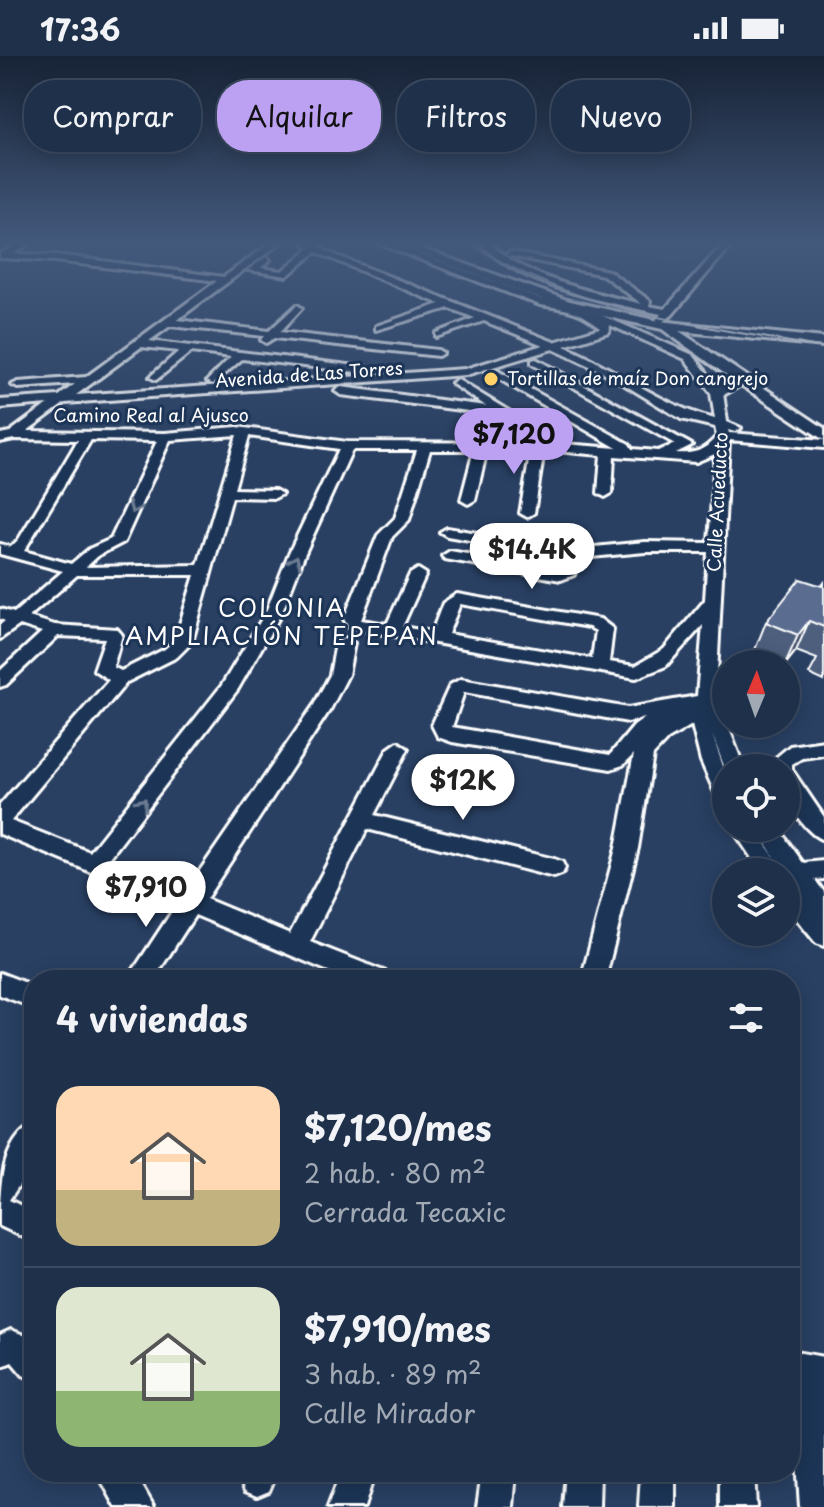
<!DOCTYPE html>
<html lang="es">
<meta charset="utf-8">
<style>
body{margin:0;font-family:"Playpen Sans",sans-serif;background:#273851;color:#f1f3f6;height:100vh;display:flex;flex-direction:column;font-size:30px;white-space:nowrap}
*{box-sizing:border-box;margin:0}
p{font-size:26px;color:#a1a9b5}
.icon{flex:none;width:44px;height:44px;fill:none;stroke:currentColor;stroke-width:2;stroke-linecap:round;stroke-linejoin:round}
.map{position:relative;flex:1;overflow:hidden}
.panel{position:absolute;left:24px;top:914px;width:776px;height:512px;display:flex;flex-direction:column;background:#1f304a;border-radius:32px;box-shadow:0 4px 20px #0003,0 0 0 2px #3c4b62}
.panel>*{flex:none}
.guide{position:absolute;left:24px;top:24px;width:776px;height:72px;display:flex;gap:16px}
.needle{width:52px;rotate:2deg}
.fabs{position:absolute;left:712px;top:594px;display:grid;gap:16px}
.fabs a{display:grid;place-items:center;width:88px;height:88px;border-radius:50%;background:#1f304a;box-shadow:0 4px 20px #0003,0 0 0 2px #3c4b62;font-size:40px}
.price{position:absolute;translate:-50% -68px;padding:0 18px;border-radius:28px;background:#fff;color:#222;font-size:26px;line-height:52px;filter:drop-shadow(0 2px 4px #0008)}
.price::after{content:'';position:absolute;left:50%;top:48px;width:24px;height:18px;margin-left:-12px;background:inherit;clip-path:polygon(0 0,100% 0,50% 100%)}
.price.current{background:#bca0f2;color:#111}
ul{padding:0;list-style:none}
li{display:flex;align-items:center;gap:24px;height:200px;padding:0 32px}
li+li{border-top:2px solid #3c4b62}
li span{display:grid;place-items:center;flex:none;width:224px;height:160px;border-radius:24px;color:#555}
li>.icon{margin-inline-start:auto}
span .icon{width:96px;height:96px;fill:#fffc;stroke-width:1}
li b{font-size:34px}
h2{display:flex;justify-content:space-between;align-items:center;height:96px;padding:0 32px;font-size:34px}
.tag{padding:0 28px;border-radius:32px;background:#1f304a;box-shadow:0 4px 20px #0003,0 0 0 2px #3c4b62;font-size:28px;line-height:72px}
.tag.current{background:#bca0f2;color:#111}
.status{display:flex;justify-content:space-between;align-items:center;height:56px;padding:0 40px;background:#1f304a;direction:ltr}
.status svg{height:22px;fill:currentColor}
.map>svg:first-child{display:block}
</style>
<div class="status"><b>17:36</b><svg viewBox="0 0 49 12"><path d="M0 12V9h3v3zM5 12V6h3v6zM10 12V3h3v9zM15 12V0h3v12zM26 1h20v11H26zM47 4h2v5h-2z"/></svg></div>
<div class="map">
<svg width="824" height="1451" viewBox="0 0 824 1451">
<rect width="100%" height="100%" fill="#294063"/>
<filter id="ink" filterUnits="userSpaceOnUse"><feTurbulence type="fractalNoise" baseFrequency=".0125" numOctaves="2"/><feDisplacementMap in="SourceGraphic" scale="16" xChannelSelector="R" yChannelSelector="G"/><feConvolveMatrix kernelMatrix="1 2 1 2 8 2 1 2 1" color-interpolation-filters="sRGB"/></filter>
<g filter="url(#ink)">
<path fill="#384e71" d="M 636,187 L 674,187 L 699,202 L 670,208 Z"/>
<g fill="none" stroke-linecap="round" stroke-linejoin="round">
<g stroke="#fff" stroke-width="6">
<path id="minor" d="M 20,187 L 31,187 L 13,198 L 56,199 L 224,221 L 270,187 L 280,187 L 177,264 L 269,275 L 297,249 L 302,252 L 280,276 L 438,294 L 443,297 L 438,300 L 274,282 L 266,287 L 261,284 L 264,280 L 170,270 L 149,285 L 365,311 L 371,314 L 365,317 L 242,303 L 213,328 L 207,325 L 231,301 L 191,296 L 156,324 L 150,321 L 152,319 L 179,295 L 141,291 L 76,339 L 465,313 L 543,289 L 484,265 L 436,281 L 436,277 L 475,262 L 449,252 L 376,274 L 376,270 L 440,248 L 316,196 L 287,220 L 248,214 L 266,201 L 270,204 L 261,212 L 282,215 L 310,192 L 304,187 L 314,187 L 330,197 L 554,286 L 600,272 C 582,254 565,253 540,249 L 377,187 L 390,187 L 544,244 L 571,246 L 693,299 L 723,337 L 727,366 L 741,372 L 735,376 L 728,374 L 729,377 L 824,384 L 824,392 L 729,384 L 716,639 L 744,712 L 726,712 L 726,715 L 712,678 L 726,719 L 726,748 L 719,746 L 701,705 L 692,669 L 668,683 L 653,699 L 638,792 L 605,924 L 581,924 L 616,792 L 634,698 L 623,709 L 611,713 L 452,686 L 438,681 L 432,669 L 450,629 L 461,623 L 628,652 L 697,640 L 703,569 L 666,610 L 636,622 L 349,572 L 344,563 L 378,479 L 395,462 L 417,394 L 352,394 L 305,497 L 282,556 L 238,633 L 108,804 L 186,835 L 314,649 L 330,619 L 336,587 L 345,582 L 354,587 L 348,619 L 331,652 L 206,843 L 290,878 L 388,693 L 398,686 L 408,693 L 374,759 L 554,803 L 562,806 L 565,812 L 562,818 L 554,821 L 367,773 L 310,886 L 386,916 L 389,924 L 350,924 L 195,859 L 153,924 L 127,924 L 175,851 L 0,778 L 0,749 L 109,624 L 94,614 L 105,582 L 58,580 L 6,629 L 0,631 L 0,615 L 42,576 L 20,569 L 0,583 L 0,569 L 5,565 L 0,563 L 0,553 L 14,557 L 63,515 L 0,498 L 0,488 L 11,491 L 19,483 L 78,384 L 14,383 L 0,386 L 0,378 L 10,376 L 48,348 L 0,352 L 0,344 L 59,340 L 75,328 L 18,332 L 12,329 L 18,326 L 86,321 L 217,225 L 56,205 L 0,202 L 0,198 ZM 610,269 L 685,303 L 711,337 L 715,363 C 661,350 615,311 564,290 L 609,276 ZM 553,293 L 605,317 L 681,363 L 715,371 L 717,380 C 704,395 696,398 676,397 L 692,389 L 536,303 L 532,304 L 532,308 L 675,388 L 658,395 L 632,393 L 629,388 L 498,315 L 492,318 L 494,320 L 617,392 L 563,388 L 458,324 L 452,327 L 454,329 L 486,350 L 341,331 L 335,335 L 341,339 L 501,359 L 544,387 L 347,386 L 237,371 L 165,377 L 27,375 L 65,347 L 466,319 ZM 237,379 L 198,509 L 86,511 L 99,499 L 124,486 L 170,384 ZM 249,380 L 339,393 L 289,497 L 266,556 L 222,629 L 90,796 L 11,765 L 127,626 L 177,601 L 192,586 L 232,441 L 275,442 L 282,438 L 275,434 L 234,433 ZM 91,384 L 157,385 L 111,483 L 89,493 L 71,508 L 24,495 ZM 430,394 L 474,394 L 461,444 L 468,448 L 475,444 L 487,394 L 531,394 L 520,457 L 527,461 L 534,457 L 544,394 L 601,399 L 598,437 L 605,441 L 612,437 L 614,400 L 696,406 L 715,398 L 709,487 L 645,486 L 574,493 L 447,472 L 440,476 L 447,480 L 565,501 L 559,514 L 450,495 L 442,500 L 445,503 L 561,524 L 574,519 L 580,502 L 645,496 L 708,496 L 705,544 L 664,593 L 635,610 L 609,606 L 613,573 L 600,563 L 457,538 L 443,547 L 432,576 L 402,571 L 426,518 L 418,513 L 410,518 L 387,568 L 361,564 L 392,481 L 409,464 ZM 77,519 L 195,519 L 175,584 L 165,593 L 121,615 L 113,611 L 122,579 L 117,573 L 55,569 L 29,561 ZM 460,548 L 589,571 L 596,575 L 592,603 L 448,578 ZM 464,636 L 628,666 L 645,662 L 634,670 L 610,699 L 452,671 Z
M 481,187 L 490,187 C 522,222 596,237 642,248 L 603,219 L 506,199 L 510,196 L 609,215 L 650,245 L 649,250 L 665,253 L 724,187 L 733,187 L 672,259 L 661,267 L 656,264 L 661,258 C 608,246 516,230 481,187 Z
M 824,685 L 824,699 L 802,702 L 792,708 L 792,714 L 824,761 L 824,784 C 809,780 791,754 786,739 C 784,731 786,720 786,712 L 773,712 L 772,705 L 790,690 Z
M 732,772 L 754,772 L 775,802 L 756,772 L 778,772 L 803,807 L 824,805 L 824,823 L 815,824 L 824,836 L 824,890 L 816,887 L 786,850 L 786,825 L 792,827 L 781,811 L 784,816 L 761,816 Z
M 0,917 L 34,930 L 34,952 L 0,939 Z
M 34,1068 L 34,1107 L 9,1144 L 34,1156 L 34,1186 L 0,1170 C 0,1135 0,1085 34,1068 Z
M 11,1274 L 34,1283 L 34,1324 L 23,1319 L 12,1306 L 0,1311 L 0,1279 Z
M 790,1295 L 824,1301 L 824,1451 L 800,1451 Z
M 97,1416 L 134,1416 L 154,1451 L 116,1451 Z
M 243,1416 L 277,1416 L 269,1435 L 257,1440 L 245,1435 L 240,1423 Z
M 341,1416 L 375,1416 L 364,1451 L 328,1451 Z
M 482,1416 L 516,1416 L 513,1451 L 477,1451 Z
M 566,1416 L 600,1416 L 599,1451 L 563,1451 Z
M 641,1416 L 675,1416 L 675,1451 L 639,1451 Z
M 720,1416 L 754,1416 L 756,1451 L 720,1451 Z"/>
</g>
<g stroke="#fff" stroke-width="6">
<path id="major" d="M 391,187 L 406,187 L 570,245 L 659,265 L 824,282 L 824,290 L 679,275 L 824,372 L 824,384 L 741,329 L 722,340 L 712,340 L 712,334 L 732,323 L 662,273 L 563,251 Z"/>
</g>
<use href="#minor" fill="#1d3557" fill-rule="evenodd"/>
<use href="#major" fill="#1d3557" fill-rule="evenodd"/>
<path stroke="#fff" stroke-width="2" d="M 470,187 C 574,257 704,269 824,292"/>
</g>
<path fill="#4d5e7d" stroke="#fff" stroke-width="2" d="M 824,527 L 824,625 L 809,618 L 817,603 L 796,595 L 786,608 L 783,608 L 754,596 L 766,566 L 822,530 Z"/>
<path fill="#3f4c66" stroke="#fff" stroke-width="2" d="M 809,565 L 796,595 L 785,608 L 798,579 Z"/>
<path fill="#5a6d91" stroke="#fff" stroke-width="2" d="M 800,523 L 822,530 L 824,527 L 824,571 L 809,565 L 798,579 L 766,566 Z"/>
<defs><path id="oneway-chevron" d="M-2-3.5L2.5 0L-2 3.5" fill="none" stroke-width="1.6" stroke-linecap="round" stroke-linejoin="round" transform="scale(2)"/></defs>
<g stroke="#6c7c92">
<use href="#oneway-chevron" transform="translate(134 452) rotate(114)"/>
<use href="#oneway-chevron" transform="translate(295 505) rotate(-68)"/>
<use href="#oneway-chevron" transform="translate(142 747) rotate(-51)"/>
</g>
</g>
<linearGradient id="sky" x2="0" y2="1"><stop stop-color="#172336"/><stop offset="0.48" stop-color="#43597c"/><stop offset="1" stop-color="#43597c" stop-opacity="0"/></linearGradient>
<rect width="824" height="390" fill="url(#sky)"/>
<circle fill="#ffd166" stroke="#1d3557" stroke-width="3" cx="491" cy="323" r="8"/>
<g text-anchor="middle" stroke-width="6" stroke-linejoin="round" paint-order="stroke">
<g font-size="18" fill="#fff" stroke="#1d3557">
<text transform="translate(309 319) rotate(-4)" y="6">Avenida de Las Torres</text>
<text x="151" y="366">Camino Real al Ajusco</text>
<text transform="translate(718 446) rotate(-87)" y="6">Calle Acueducto</text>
</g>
<g font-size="18" fill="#fff" stroke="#1d3557" text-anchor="start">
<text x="507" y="329">Tortillas de maíz Don cangrejo</text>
</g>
<g font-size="24" letter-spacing="2" fill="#fff" stroke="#1d3557">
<text x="282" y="561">COLONIA<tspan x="282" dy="28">AMPLIACIÓN TEPEPAN</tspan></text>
</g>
</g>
</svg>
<div class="fabs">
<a><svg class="needle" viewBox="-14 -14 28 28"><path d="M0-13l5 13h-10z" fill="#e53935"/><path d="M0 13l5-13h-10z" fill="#a1a9b5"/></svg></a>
<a><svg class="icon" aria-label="locate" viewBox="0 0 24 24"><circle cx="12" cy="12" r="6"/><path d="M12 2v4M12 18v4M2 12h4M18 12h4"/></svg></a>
<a><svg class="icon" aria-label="layers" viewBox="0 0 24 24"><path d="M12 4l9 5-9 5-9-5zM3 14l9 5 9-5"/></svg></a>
</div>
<b class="price current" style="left:514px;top:420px">$7,120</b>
<b class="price" style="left:532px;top:535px">$14.4K</b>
<b class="price" style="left:463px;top:766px">$12K</b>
<b class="price" style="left:146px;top:873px">$7,910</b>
<div class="guide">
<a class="tag">Comprar</a>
<a class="tag current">Alquilar</a>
<a class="tag">Filtros</a>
<a class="tag">Nuevo</a>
</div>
<section class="panel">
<h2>4 viviendas<svg class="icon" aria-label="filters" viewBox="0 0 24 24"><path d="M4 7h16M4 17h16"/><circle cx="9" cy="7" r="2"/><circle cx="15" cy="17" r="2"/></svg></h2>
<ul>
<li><span style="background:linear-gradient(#ffd9b3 65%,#c2b280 0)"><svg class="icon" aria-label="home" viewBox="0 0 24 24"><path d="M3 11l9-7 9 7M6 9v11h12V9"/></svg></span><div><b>$7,120/mes</b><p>2 hab. · 80 m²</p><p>Cerrada Tecaxic</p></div></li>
<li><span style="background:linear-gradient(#dfe7d0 65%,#8fb573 0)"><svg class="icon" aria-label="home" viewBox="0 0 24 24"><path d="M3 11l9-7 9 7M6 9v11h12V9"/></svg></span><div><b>$7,910/mes</b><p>3 hab. · 89 m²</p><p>Calle Mirador</p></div></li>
</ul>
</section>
</div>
